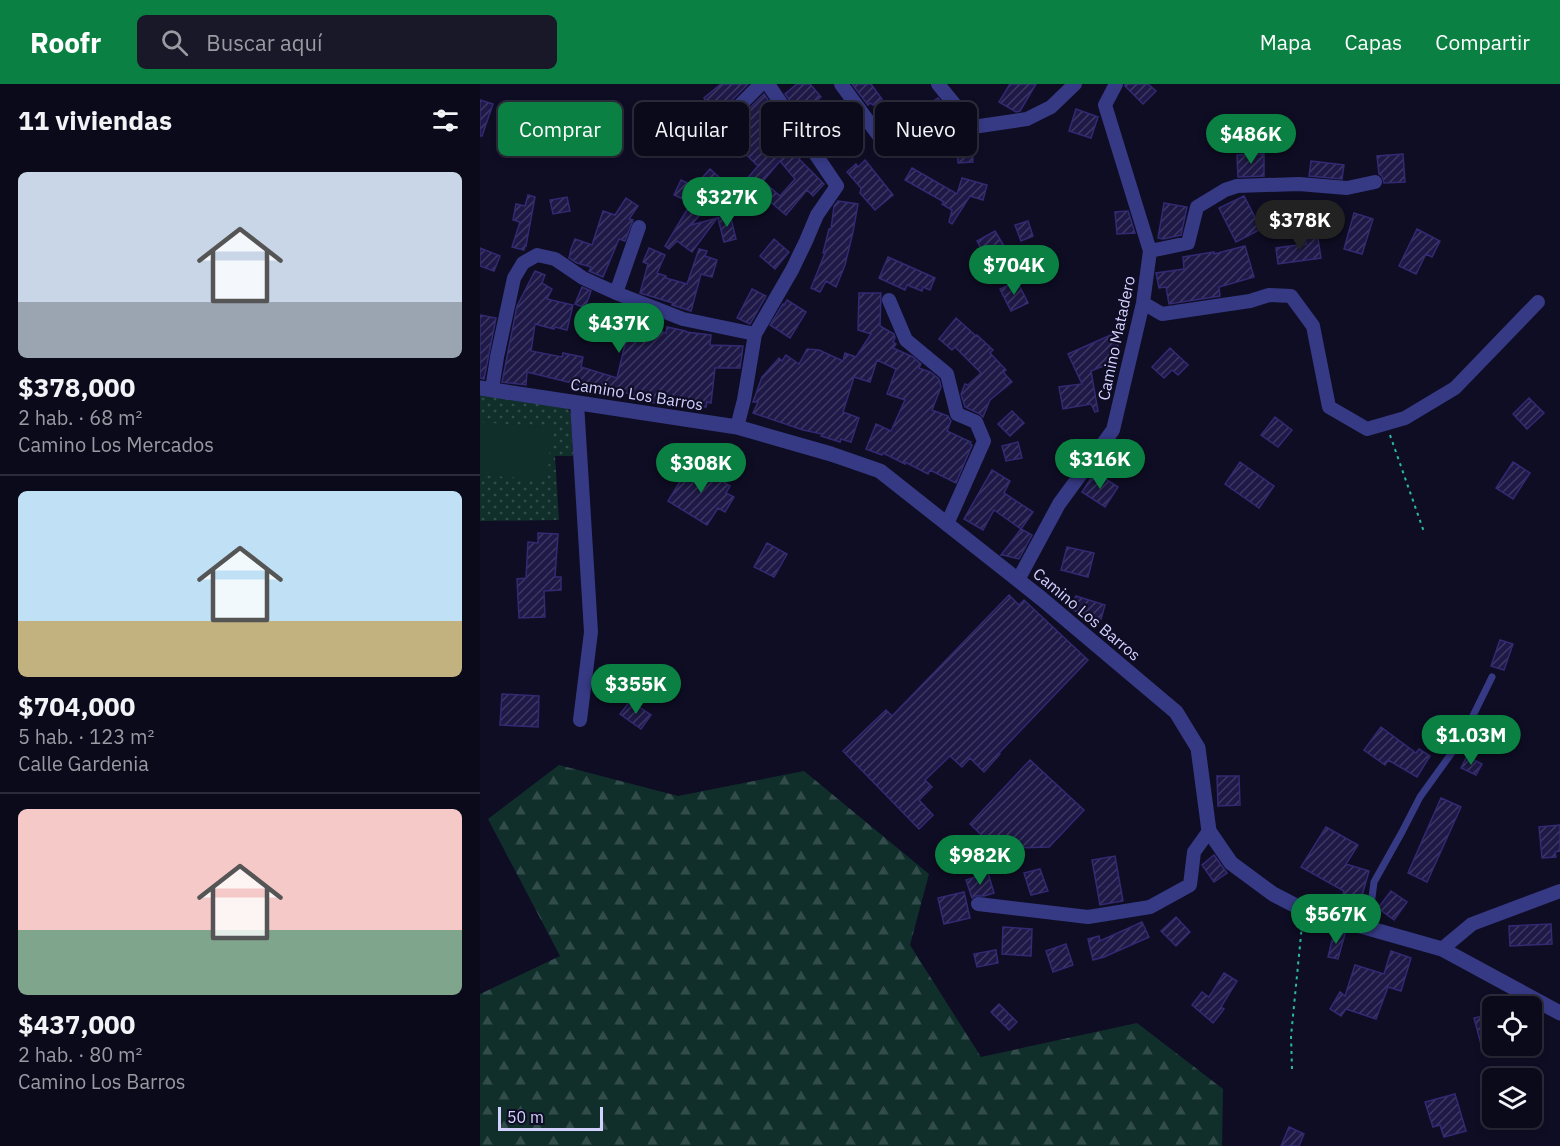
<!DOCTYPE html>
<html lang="es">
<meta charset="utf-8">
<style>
body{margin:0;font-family:"IBM Plex Sans",sans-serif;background:#191828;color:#f1f3f6;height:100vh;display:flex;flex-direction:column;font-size:22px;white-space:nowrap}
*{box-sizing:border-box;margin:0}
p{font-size:20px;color:#9a9aa3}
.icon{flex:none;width:33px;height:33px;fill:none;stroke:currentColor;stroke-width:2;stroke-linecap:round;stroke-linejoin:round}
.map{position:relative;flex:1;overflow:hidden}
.side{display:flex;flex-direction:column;background:#0b0a1b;width:480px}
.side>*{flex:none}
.hud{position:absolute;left:18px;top:18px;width:570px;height:54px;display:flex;gap:12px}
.buttons{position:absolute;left:1002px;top:912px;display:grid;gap:12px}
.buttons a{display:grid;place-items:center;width:60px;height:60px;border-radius:9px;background:#0b0a1b;box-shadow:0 3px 9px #0003,0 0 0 2px #2b2b3a;font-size:30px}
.scale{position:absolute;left:18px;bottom:15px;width:105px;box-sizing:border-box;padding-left:6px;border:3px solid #d2d1ff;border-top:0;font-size:16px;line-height:21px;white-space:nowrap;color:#d2d1ff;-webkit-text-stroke:4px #0f0d24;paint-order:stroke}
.price{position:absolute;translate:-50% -51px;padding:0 14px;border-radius:21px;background:#0b8043;color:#fff;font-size:20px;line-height:39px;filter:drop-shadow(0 2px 3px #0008)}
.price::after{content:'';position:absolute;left:50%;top:36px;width:18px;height:14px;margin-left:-9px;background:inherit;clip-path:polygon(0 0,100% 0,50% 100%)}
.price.active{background:#222;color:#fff}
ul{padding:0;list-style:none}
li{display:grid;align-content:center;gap:12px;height:318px;padding:0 18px}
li+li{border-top:2px solid #2b2b3a}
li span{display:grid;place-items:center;height:186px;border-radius:9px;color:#555}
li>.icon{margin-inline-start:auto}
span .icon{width:108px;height:108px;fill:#fffc;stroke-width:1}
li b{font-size:26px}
h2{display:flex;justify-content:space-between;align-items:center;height:72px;padding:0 18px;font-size:26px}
.pill{padding:0 21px;border-radius:9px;background:#0b0a1b;box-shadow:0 3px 9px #0003,0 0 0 2px #2b2b3a;font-size:21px;line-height:54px}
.pill.active{background:#0b8043;color:#fff}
header{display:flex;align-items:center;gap:36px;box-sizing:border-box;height:84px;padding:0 30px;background:#0b8043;color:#fff}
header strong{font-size:28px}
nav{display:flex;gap:33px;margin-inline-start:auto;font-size:21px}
.search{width:420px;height:54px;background:#191828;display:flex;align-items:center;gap:15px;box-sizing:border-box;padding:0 21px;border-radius:9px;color:#9a9aa3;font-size:22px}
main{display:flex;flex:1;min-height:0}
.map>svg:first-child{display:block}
</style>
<header>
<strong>Roofr</strong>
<div class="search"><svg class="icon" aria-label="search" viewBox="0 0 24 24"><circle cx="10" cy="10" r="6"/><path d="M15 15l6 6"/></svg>Buscar aquí</div>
<nav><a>Mapa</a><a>Capas</a><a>Compartir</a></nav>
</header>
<main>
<section class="side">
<h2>11 viviendas<svg class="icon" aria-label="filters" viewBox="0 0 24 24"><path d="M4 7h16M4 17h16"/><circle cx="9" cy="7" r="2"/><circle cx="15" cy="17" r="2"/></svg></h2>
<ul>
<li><span style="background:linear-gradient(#c9d6e8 70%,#9aa5b1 0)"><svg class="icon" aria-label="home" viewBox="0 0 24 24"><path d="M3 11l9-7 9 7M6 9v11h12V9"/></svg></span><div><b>$378,000</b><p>2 hab. · 68 m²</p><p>Camino Los Mercados</p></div></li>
<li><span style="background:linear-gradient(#bfe0f5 70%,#c2b280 0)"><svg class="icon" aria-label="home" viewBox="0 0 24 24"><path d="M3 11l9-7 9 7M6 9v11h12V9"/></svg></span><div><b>$704,000</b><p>5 hab. · 123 m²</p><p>Calle Gardenia</p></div></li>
<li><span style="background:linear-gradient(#f6c9c9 65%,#7fa58c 0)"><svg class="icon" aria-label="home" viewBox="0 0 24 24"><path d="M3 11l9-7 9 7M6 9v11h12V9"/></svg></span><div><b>$437,000</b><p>2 hab. · 80 m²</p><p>Camino Los Barros</p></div></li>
</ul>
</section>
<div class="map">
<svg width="1080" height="1062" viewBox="0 0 1080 1062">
<defs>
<pattern id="grass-dots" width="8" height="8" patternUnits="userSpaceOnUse" patternTransform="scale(1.5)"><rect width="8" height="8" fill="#102f2b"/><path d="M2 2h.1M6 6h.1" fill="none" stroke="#324c4b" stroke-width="1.8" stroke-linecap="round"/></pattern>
<pattern id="forest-firs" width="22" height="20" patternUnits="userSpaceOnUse" patternTransform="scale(1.5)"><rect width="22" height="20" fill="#102f2b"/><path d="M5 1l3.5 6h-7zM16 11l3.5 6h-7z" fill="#324c4b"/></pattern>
<pattern id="building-hatch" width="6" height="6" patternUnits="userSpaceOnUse" patternTransform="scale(1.5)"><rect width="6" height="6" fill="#1e1946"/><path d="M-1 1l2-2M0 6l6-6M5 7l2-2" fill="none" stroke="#3e3962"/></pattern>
</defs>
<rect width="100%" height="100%" fill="#0f0d24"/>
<path fill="url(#grass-dots)" d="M 0,310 L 85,323 L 89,326 L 91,331 L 93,372 L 75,372 L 79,436 L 0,437 Z"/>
<path fill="url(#forest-firs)" d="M 79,681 L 198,712 L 324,687 L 449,790 L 430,861 L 501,973 L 657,939 L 743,1005 L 742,1062 L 0,1062 L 0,910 L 80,872 L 8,735 Z"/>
<path fill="#102f2b" d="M 0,338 L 72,344 L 67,396 L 0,391 Z"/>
<path fill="url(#building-hatch)" stroke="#322a73" stroke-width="1.5" fill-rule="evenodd" d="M 241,0 L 268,0 L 225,43 L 213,30 L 226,17 L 224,14 Z
M 317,0 L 330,0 L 341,13 L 325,27 L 317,17 L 313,21 L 305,10 Z
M 372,0 L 391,0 L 402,15 L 393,21 L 390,19 L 388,21 Z
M 530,0 L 556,0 L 540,27 L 536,28 L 519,18 Z
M 645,0 L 668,0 L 676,7 L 663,20 L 645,2 Z
M 284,10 L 299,33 L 298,34 L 323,71 L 319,75 L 344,100 L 333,112 L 327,106 L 306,131 L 288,116 L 282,123 L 259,104 L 278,82 L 257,62 L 249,70 L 236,57 ZM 300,77 L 315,95 L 300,112 L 283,97 Z
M 458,14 L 474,37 L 470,40 L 461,43 L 446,22 Z
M 0,16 L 13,20 L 2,52 L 0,52 Z
M 596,25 L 618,33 L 611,54 L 589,47 Z
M 425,27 L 438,38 L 423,54 L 419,55 L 408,45 Z
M 65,41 L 78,43 L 76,61 L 63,59 Z
M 354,44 L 365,55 L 348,72 L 339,59 Z
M 492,63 L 493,78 L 478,79 L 477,64 Z
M 784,70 L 784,92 L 758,93 L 757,71 Z
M 923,70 L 925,98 L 904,99 L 902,92 L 899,90 L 897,72 Z
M 385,76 L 413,111 L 395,126 L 380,109 L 381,104 L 367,88 L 376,80 L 378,83 Z
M 831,77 L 864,81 L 862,95 L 829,92 Z
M 432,84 L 477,110 L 482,94 L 507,101 L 503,116 L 490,112 L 472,140 L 469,138 L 472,126 L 462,120 L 464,118 L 425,96 Z
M 230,85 L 248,101 L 239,111 L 221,95 Z
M 201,96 L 216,103 L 209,118 L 194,111 Z
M 48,111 L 55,113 L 46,162 L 45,161 L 44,166 L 32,163 L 40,138 L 33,136 L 36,120 L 45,122 Z
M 764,112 L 781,145 L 756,158 L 739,124 Z
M 87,113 L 90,127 L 73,130 L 70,116 Z
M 146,114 L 158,122 L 149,135 L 153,136 L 145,157 L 139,155 L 123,193 L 109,187 L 111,183 L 97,179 L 89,174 L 91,165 L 95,155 L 112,161 L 123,127 L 135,131 Z
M 358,117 L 378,120 L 373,148 L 365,181 L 356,203 L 346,197 L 340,208 L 331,204 L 345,169 L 343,169 L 349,145 L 351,145 L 354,122 Z
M 684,119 L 707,123 L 701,151 L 683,155 L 678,154 Z
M 208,124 L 219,132 L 211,141 L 237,134 L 212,168 L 197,157 L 189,165 L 185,162 Z
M 648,127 L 655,149 L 637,150 L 635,128 Z
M 874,129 L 893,135 L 882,170 L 864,165 Z
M 250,131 L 256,155 L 244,158 L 238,134 Z
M 548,137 L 553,152 L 541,157 L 535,141 Z
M 937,145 L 960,157 L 952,173 L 946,170 L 936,190 L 919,182 Z
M 515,147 L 524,162 L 506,173 L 497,157 Z
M 837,148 L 841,174 L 798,180 L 796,164 L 826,160 L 824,150 Z
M 294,155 L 309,168 L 295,185 L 280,172 Z
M 765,162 L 774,193 L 739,203 L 740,212 L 689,220 L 686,203 L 679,204 L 676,189 L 704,185 L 703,173 L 734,168 L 734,170 Z
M 0,164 L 20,172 L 14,187 L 0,182 Z
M 169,164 L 185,171 L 177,189 L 186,192 L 186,194 L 207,200 L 219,165 L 227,167 L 225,172 L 237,176 L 232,193 L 221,190 L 211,227 L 192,221 L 193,219 L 160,209 L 168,180 L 163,178 Z
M 408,173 L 455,194 L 450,206 L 443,203 L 442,207 L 427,201 L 425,206 L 399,194 Z
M 55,187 L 65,191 L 62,199 L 72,205 L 67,215 L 93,221 L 87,246 L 75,243 L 74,245 L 55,240 L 51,267 L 82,273 L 83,269 L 103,273 L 101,283 L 137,294 L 146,256 L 123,248 L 130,224 L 145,229 L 143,236 L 186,249 L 187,243 L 206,247 L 206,248 L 231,251 L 230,261 L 263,262 L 260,284 L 235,284 L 231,319 L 227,318 L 226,323 L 182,312 L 179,320 L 167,317 L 168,315 L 129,304 L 128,310 L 92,299 L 47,288 L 46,301 L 22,298 L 37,222 Z
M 537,197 L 548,219 L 531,227 L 520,205 Z
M 102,203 L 111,207 L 105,224 L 95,220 Z
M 272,205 L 286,212 L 270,240 L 257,234 Z
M 379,209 L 401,209 L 400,242 L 414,250 L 415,254 L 413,258 L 416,260 L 413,264 L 433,273 L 441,280 L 439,284 L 450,288 L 459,295 L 461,303 L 452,326 L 468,332 L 471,337 L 467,347 L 491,358 L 490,360 L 492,361 L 476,399 L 450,386 L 448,390 L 425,378 L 425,380 L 403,369 L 402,371 L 386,365 L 396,340 L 411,347 L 425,316 L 407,310 L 416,285 L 397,276 L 390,298 L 374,293 L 363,328 L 379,334 L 371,358 L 361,355 L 360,358 L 341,352 L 342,350 L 323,346 L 273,329 L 278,318 L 273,318 L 282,293 L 299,274 L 302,277 L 306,271 L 319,280 L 327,265 L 339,266 L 363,277 L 365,269 L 376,273 L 391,250 L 378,246 Z
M 307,216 L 326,228 L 310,254 L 290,241 L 303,220 L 304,221 Z
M 0,231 L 16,234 L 4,295 L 0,294 Z
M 476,234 L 496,252 L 497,251 L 513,266 L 510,269 L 526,286 L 523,288 L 532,298 L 510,316 L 503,333 L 500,330 L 485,323 L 481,310 L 485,300 L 488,301 L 501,289 L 475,263 L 472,266 L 459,255 Z
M 633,250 L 639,264 L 629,268 L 633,278 L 611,287 L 618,327 L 615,328 L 611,320 L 583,325 L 579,303 L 602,300 L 588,270 Z
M 690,264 L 708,281 L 698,291 L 692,286 L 684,294 L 672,283 Z
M 1049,314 L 1064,329 L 1047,345 L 1033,330 Z
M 532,327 L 544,339 L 530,352 L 518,340 Z
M 795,333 L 812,346 L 798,363 L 781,351 Z
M 538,358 L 542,374 L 526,377 L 522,362 Z
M 212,378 L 250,402 L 246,409 L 254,413 L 245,428 L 238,424 L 227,441 L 188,417 Z
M 760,378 L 794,402 L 779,424 L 745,400 Z
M 1033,378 L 1050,389 L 1033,415 L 1016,404 Z
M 512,386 L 530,397 L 524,409 L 553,428 L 541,445 L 514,426 L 503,446 L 484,435 Z
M 615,388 L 638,403 L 625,423 L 602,408 Z
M 541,445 L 552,451 L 539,475 L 523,471 L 521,471 Z
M 58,449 L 78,450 L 75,493 L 81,493 L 81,506 L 64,507 L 65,533 L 39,534 L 37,495 L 46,494 L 48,458 L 58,459 Z
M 287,459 L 307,470 L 294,493 L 274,483 Z
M 587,463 L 614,469 L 608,493 L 581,486 Z
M 529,511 L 539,521 L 544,516 L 608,576 L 519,669 L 520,670 L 504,688 L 490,674 L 482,683 L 470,672 L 445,696 L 452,703 L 439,716 L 453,731 L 439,745 L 363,667 L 406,626 L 412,632 Z
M 596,512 L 625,521 L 621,535 L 589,525 Z
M 1020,556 L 1033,560 L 1024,586 L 1011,582 Z
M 22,610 L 59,612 L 58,643 L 20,641 Z
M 150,617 L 171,631 L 161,645 L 140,630 Z
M 901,643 L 936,669 L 939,665 L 950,672 L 937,693 L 908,676 L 905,681 L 884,666 Z
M 987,672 L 1002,680 L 996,691 L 981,684 Z
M 550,676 L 604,726 L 569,763 L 532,764 L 521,754 L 513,762 L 490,740 Z
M 737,692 L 759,692 L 760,721 L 738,722 Z
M 961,714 L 981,723 L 947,798 L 928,789 Z
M 1080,741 L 1080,767 L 1075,768 L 1076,773 L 1062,774 L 1059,743 Z
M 846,743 L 878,761 L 866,780 L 889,787 L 879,822 L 861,817 L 864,807 L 821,783 Z
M 734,771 L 747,789 L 734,798 L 722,781 Z
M 635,772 L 643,817 L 620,821 L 612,776 Z
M 560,785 L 568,807 L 551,811 L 544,789 Z
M 508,789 L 514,809 L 504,812 L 495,812 L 492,814 L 486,796 Z
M 911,807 L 927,818 L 914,836 L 898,824 Z
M 484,808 L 490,834 L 464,840 L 458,814 Z
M 696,833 L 710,848 L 696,862 L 681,847 Z
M 662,838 L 669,853 L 624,873 L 613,876 L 608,855 L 619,852 L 620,857 Z
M 1071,840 L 1072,860 L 1030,862 L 1029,842 Z
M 523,843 L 552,845 L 551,872 L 522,870 Z
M 854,848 L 865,850 L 858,875 L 848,873 Z
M 586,860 L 593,881 L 573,888 L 566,867 Z
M 516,866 L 518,879 L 497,883 L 494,870 Z
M 911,867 L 931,874 L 921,907 L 908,903 L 896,935 L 866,925 L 861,932 L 850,925 L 860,908 L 865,912 L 875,881 L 904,890 Z
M 744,889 L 757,897 L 741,923 L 744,925 L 733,939 L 712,921 L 722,908 L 729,913 Z
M 519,920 L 537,938 L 529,946 L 511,928 Z
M 1012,930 L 1012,965 L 1003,968 L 994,934 Z
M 975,1010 L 986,1047 L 964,1053 L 960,1041 L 953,1043 L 945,1018 Z
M 809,1043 L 824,1050 L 819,1062 L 801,1062 Z"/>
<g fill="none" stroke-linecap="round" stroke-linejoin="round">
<path stroke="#2abaa6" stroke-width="2" stroke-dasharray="3 4.5" stroke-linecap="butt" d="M 910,351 L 944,448
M 812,985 L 811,952 L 822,841"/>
<path stroke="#363a85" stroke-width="7" d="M 888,844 L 894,798 L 922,748 L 940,713 L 981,656 L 1012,593"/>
<path stroke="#363a85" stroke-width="14" d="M 361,0 L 410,67 L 493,43 L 547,35 L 571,23 L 595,0
M 458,0 L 493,43
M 229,52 L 281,0
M 670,167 L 708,159 L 717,123 L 745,106 L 757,102 L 819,100 L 867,104 L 895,98
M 136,209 L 159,143
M 409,216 L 426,256 L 467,290 L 477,330 L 496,338 L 504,357 L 467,440
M 663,219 L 682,230 L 770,217 L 789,211 L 811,212 L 833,242 L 849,323 L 887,345 L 925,334 L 975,304 L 1058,218
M 12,305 L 17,273 L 34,194 L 43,179 L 57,171 L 75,175 L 103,194 L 136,209 L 203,235 L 275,250
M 97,319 L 111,548 L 100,636
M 257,343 L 264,316 L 275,250 L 312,186 L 326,157 L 337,131 L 357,102 L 288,0
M 538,496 L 579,420 L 633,346 L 663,219 L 670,167 L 625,21 L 636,0
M 498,820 L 608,833 L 670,823 L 710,801 L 714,768 L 729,747
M 962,865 L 992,840 L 1080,807"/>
<path stroke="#363a85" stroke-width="15" d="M 0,304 L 257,343 L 351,370 L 400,387 L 562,515 L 696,628 L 718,664 L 729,747 L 751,779 L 793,810 L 824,826 L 962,865 L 1080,929"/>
</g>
<g text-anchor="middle" stroke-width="4.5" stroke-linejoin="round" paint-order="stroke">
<g font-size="16" fill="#d2d1ff" stroke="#0f0d24">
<text transform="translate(636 254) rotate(-78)" y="6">Camino Matadero</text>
<text transform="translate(157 310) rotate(9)" y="6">Camino Los Barros</text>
<text transform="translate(607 530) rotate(40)" y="6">Camino Los Barros</text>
</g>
</g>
</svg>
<div class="buttons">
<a><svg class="icon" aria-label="locate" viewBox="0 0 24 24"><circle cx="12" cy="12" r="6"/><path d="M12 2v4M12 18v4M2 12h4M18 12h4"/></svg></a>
<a><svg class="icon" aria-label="layers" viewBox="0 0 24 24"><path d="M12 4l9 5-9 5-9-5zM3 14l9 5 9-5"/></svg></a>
</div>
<div class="scale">50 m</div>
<b class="price" style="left:771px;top:81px">$486K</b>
<b class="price" style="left:247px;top:144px">$327K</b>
<b class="price active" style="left:820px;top:167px">$378K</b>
<b class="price" style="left:534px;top:212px">$704K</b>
<b class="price" style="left:139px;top:270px">$437K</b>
<b class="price" style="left:620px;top:406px">$316K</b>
<b class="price" style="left:221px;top:410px">$308K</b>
<b class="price" style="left:156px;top:631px">$355K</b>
<b class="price" style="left:991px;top:682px">$1.03M</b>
<b class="price" style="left:500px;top:802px">$982K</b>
<b class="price" style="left:856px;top:861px">$567K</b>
<div class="hud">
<a class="pill active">Comprar</a>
<a class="pill">Alquilar</a>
<a class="pill">Filtros</a>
<a class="pill">Nuevo</a>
</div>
</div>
</main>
